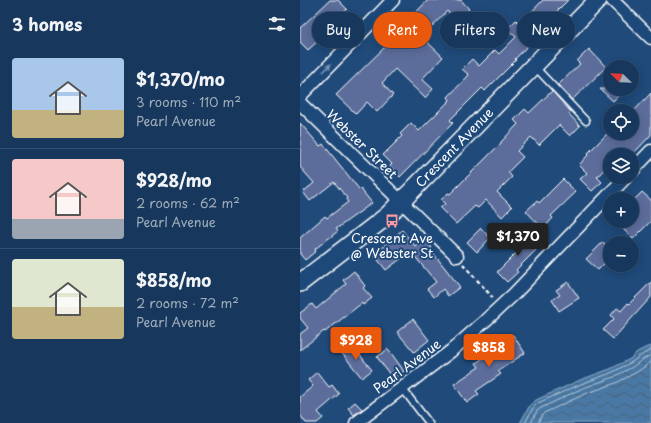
<!DOCTYPE html>
<meta charset="utf-8">
<style>
body{margin:0;font-family:"Playpen Sans",sans-serif;background:#244365;color:#f1f3f6;height:100vh;display:flex;flex-direction:column;font-size:15px;white-space:nowrap}
*{box-sizing:border-box;margin:0}
p{font-size:13px;color:#9eacbb}
.icon{flex:none;width:22px;height:22px;fill:none;stroke:currentColor;stroke-width:2;stroke-linecap:round;stroke-linejoin:round}
.map{position:relative;flex:1;overflow:hidden}
.drawer{display:flex;flex-direction:column;background:#17385c;width:300px}
.drawer>*{flex:none}
.banner{position:absolute;left:12px;top:12px;width:279px;height:36px;display:flex;gap:8px}
.needle{width:26px;rotate:293deg}
.controls{position:absolute;left:303px;top:60px;display:grid;gap:8px}
.controls a{display:grid;place-items:center;width:36px;height:36px;border-radius:50%;background:#17385c;box-shadow:0 2px 10px #0003,0 0 0 1px #365272;font-size:20px}
.price{position:absolute;translate:-50% -34px;padding:0 9px;border-radius:4px;background:#ea580c;color:#fff;font-size:13px;line-height:26px;filter:drop-shadow(0 1px 2px #0008)}
.price::after{content:'';position:absolute;left:50%;top:24px;width:12px;height:9px;margin-left:-6px;background:inherit;clip-path:polygon(0 0,100% 0,50% 100%)}
.price.current{background:#222;color:#fff}
ul{padding:0;list-style:none}
li{display:flex;align-items:center;gap:12px;height:100px;padding:0 12px}
li+li{border-top:1px solid #365272}
li span{display:grid;place-items:center;flex:none;width:112px;height:80px;border-radius:4px;color:#555}
li>.icon{margin-inline-start:auto}
span .icon{width:48px;height:48px;fill:#fffc;stroke-width:1}
li b{font-size:17px}
h2{display:flex;justify-content:space-between;align-items:center;height:48px;padding:0 12px;font-size:17px}
.chip{padding:0 14px;border-radius:18px;background:#17385c;box-shadow:0 2px 10px #0003,0 0 0 1px #365272;font-size:14px;line-height:36px}
.chip.current{background:#ea580c;color:#fff}
main{display:flex;flex:1;min-height:0}
.map>svg:first-child{display:block}
</style>
<main>
<section class="drawer">
<h2>3 homes<svg class="icon" aria-label="filters" viewBox="0 0 24 24"><path d="M4 7h16M4 17h16"/><circle cx="9" cy="7" r="2"/><circle cx="15" cy="17" r="2"/></svg></h2>
<ul>
<li><span style="background:linear-gradient(#a9c7e8 65%,#c2b280 0)"><svg class="icon" aria-label="home" viewBox="0 0 24 24"><path d="M3 11l9-7 9 7M6 9v11h12V9"/></svg></span><div><b>$1,370/mo</b><p>3 rooms · 110 m²</p><p>Pearl Avenue</p></div></li>
<li><span style="background:linear-gradient(#f6c9c9 75%,#9aa5b1 0)"><svg class="icon" aria-label="home" viewBox="0 0 24 24"><path d="M3 11l9-7 9 7M6 9v11h12V9"/></svg></span><div><b>$928/mo</b><p>2 rooms · 62 m²</p><p>Pearl Avenue</p></div></li>
<li><span style="background:linear-gradient(#dfe7d0 60%,#c2b280 0)"><svg class="icon" aria-label="home" viewBox="0 0 24 24"><path d="M3 11l9-7 9 7M6 9v11h12V9"/></svg></span><div><b>$858/mo</b><p>2 rooms · 72 m²</p><p>Pearl Avenue</p></div></li>
</ul>
</section>
<div class="map">
<svg width="351" height="423" viewBox="0 0 351 423">
<defs>
<pattern id="water-waves" width="16" height="10" patternUnits="userSpaceOnUse"><rect width="16" height="10" fill="#4878a4"/><path d="M0 5q4-4 8 0t8 0" fill="none" stroke="#4a6278"/></pattern>
</defs>
<rect width="100%" height="100%" fill="#1f4a7a"/>
<filter id="ink" filterUnits="userSpaceOnUse"><feTurbulence type="fractalNoise" baseFrequency=".025" numOctaves="2"/><feDisplacementMap in="SourceGraphic" scale="8" xChannelSelector="R" yChannelSelector="G"/><feConvolveMatrix kernelMatrix="1 2 1 2 8 2 1 2 1" color-interpolation-filters="sRGB"/></filter>
<g filter="url(#ink)">
<path fill="url(#water-waves)" stroke="#91aec8" d="M 351,346 L 351,423 L 220,423 L 230,405 L 236,400 L 280,380 L 310,369 L 330,359 L 337,352 L 347,347 Z"/>
<g fill="none" stroke-linecap="round" stroke-linejoin="round">
<path stroke="#b6c9db" stroke-width="1" d="M 225,423 L 233,408 L 238,403 L 281,384 L 311,373 L 332,362 L 340,356 L 351,350
M 231,423 L 237,411 L 241,408 L 283,388 L 314,377 L 334,366 L 342,360 L 351,355
M 238,423 L 242,415 L 244,413 L 285,394 L 316,383 L 337,372 L 351,362"/>
</g>
<path fill="#5c6d9b" stroke="#fff" d="M 30,0 L 38,0 L 47,9 L 42,14 L 45,17 L 37,24 L 33,20 L 16,36 L 19,40 L 8,50 L 0,42 L 0,28 Z
M 128,0 L 161,0 L 169,9 L 157,21 L 147,11 L 122,37 L 143,57 L 122,79 L 133,89 L 125,98 L 95,69 L 82,83 L 93,95 L 77,112 L 67,102 L 56,114 L 36,95 L 90,42 L 89,40 Z
M 243,0 L 268,0 L 248,20 L 251,22 L 215,59 L 216,60 L 185,91 L 182,88 L 150,120 L 153,123 L 100,177 L 90,166 L 92,164 L 83,155 L 102,136 L 100,134 L 111,123 L 119,131 L 150,100 L 148,97 L 169,75 L 162,69 L 172,59 L 179,66 L 195,50 L 199,54 L 216,37 L 207,29 L 216,20 L 220,24 Z
M 184,14 L 193,23 L 185,31 L 176,22 Z
M 289,49 L 306,67 L 272,100 L 258,85 L 280,64 L 277,61 Z
M 300,89 L 325,89 L 313,101 Z
M 252,91 L 271,112 L 269,114 L 280,126 L 270,136 L 259,125 L 239,145 L 231,137 L 217,151 L 223,157 L 208,172 L 212,177 L 197,192 L 212,207 L 202,217 L 186,200 L 178,208 L 175,206 L 156,224 L 140,208 L 145,204 L 141,200 L 148,193 L 150,194 L 201,143 L 201,142 L 218,124 L 214,120 L 225,109 L 229,113 Z
M 351,93 L 351,135 L 332,155 L 310,155 L 310,163 L 297,177 L 302,182 L 292,191 L 280,179 L 287,173 L 279,165 L 288,155 L 287,154 L 308,133 L 332,133 L 332,113 Z
M 0,123 L 20,146 L 23,144 L 59,189 L 60,188 L 72,203 L 36,229 L 38,231 L 15,249 L 16,251 L 5,260 L 0,254 L 0,238 L 25,216 L 27,218 L 48,202 L 46,199 L 47,198 L 34,182 L 10,201 L 3,192 L 14,183 L 0,167 Z
M 263,179 L 276,192 L 251,216 L 253,218 L 243,229 L 226,211 L 237,201 L 239,203 Z
M 342,192 L 351,200 L 351,221 L 333,239 L 315,221 L 332,221 L 332,202 Z
M 181,228 L 190,238 L 177,252 L 167,242 Z
M 102,230 L 115,246 L 124,238 L 132,248 L 130,249 L 160,287 L 148,296 L 143,289 L 134,297 L 127,289 L 136,282 L 112,253 L 105,259 L 103,257 L 86,270 L 74,255 Z
M 225,233 L 239,247 L 216,270 L 218,272 L 207,282 L 197,272 L 221,248 L 215,242 Z
M 303,242 L 310,249 L 310,258 L 298,270 L 286,259 Z
M 54,271 L 65,286 L 63,288 L 72,298 L 63,305 L 62,303 L 25,332 L 24,331 L 0,350 L 0,334 L 8,328 L 0,318 L 0,313 L 12,304 L 16,309 L 46,284 L 43,280 Z
M 268,282 L 279,298 L 259,311 L 252,300 L 260,295 L 256,290 Z
M 351,282 L 351,297 L 313,339 L 303,330 L 314,319 L 311,315 L 317,308 L 321,311 L 328,303 L 329,304 Z
M 113,319 L 129,340 L 114,352 L 97,332 Z
M 213,335 L 225,353 L 198,371 L 201,374 L 176,391 L 179,394 L 167,403 L 154,384 L 179,367 L 176,363 L 203,344 L 201,342 Z
M 51,344 L 72,370 L 62,378 L 41,352 Z
M 88,349 L 104,371 L 93,379 L 77,357 Z
M 17,372 L 29,387 L 32,385 L 39,394 L 18,412 L 23,418 L 17,423 L 6,423 L 0,415 L 0,397 L 13,386 L 8,380 Z
M 55,402 L 62,409 L 54,415 L 48,408 Z"/>
<g fill="none" stroke-linecap="round" stroke-linejoin="round">
<g stroke="#fff" stroke-width="9">
<path id="lane" d="M 235,67 L 286,121
M 102,388 L 129,423"/>
</g>
<g stroke="#fff" stroke-width="15">
<path id="street" d="M 312,0 L 351,38
M 0,96 L 93,0
M 0,103 L 157,256
M 332,171 L 351,151
M 56,423 L 151,351 L 186,320 L 214,294 L 326,177"/>
</g>
<g stroke="#fff" stroke-width="20">
<g id="secondary">
<path id="s1" d="M 0,283 L 78,223 L 88,215 L 298,0"/>
</g>
</g>
<path stroke="#fff" stroke-width="2.5" stroke-dasharray="4 3" stroke-linecap="butt" d="M 163,264 L 193,298"/>
<use href="#lane" stroke="#1f4a7a" stroke-width="6"/>
<use href="#street" stroke="#1f4a7a" stroke-width="12"/>
<use href="#secondary" stroke="#1f4a7a" stroke-width="17"/>
</g>
<defs><path id="oneway-solid" d="M-6-.8H1V-3.2L6.5 0L1 3.2V.8H-6Z"/></defs>
<use fill="#7992af" href="#oneway-solid" transform="translate(27 68) rotate(-46)"/>
</g>
<defs>
<g id="bus-bare" transform="scale(1.08)"><path d="M-5-6H5V4H4V6H2V4H-2V6H-4V4H-5ZM-3.5-4V0h7V-4ZM-3.5 1.2v1.5H-2V1.2ZM2 1.2v1.5H3.5V1.2Z" fill="#ff9aa2" stroke="#1f4a7a" stroke-width="2.5" paint-order="stroke"/></g>
</defs>
<g fill-rule="evenodd">
<use href="#bus-bare" x="92" y="221"/>
</g>
<g text-anchor="middle" stroke-width="4" stroke-linejoin="round" paint-order="stroke">
<g font-size="13" fill="#fff" stroke="#1f4a7a">
<text transform="translate(62 144) rotate(44)" y="5">Webster Street</text>
<text dy="5" stroke="none"><textPath href="#s1" startOffset="206">Crescent Avenue</textPath></text>
<text transform="translate(107 366) rotate(-37)" y="5">Pearl Avenue</text>
</g>
<g font-size="13" fill="#fff" stroke="#1f4a7a">
<text x="92" y="243">Crescent Ave<tspan x="92" dy="15">@ Webster St</tspan></text>
</g>
</g>
</svg>
<div class="controls">
<a><svg class="needle" viewBox="-14 -14 28 28"><path d="M0-13l5 13h-10z" fill="#e53935"/><path d="M0 13l5-13h-10z" fill="#9eacbb"/></svg></a>
<a><svg class="icon" aria-label="locate" viewBox="0 0 24 24"><circle cx="12" cy="12" r="6"/><path d="M12 2v4M12 18v4M2 12h4M18 12h4"/></svg></a>
<a><svg class="icon" aria-label="layers" viewBox="0 0 24 24"><path d="M12 4l9 5-9 5-9-5zM3 14l9 5 9-5"/></svg></a>
<a>+</a>
<a>−</a>
</div>
<b class="price current" style="left:218px;top:257px">$1,370</b>
<b class="price" style="left:56px;top:361px">$928</b>
<b class="price" style="left:189px;top:368px">$858</b>
<div class="banner">
<a class="chip">Buy</a>
<a class="chip current">Rent</a>
<a class="chip">Filters</a>
<a class="chip">New</a>
</div>
</div>
</main>
